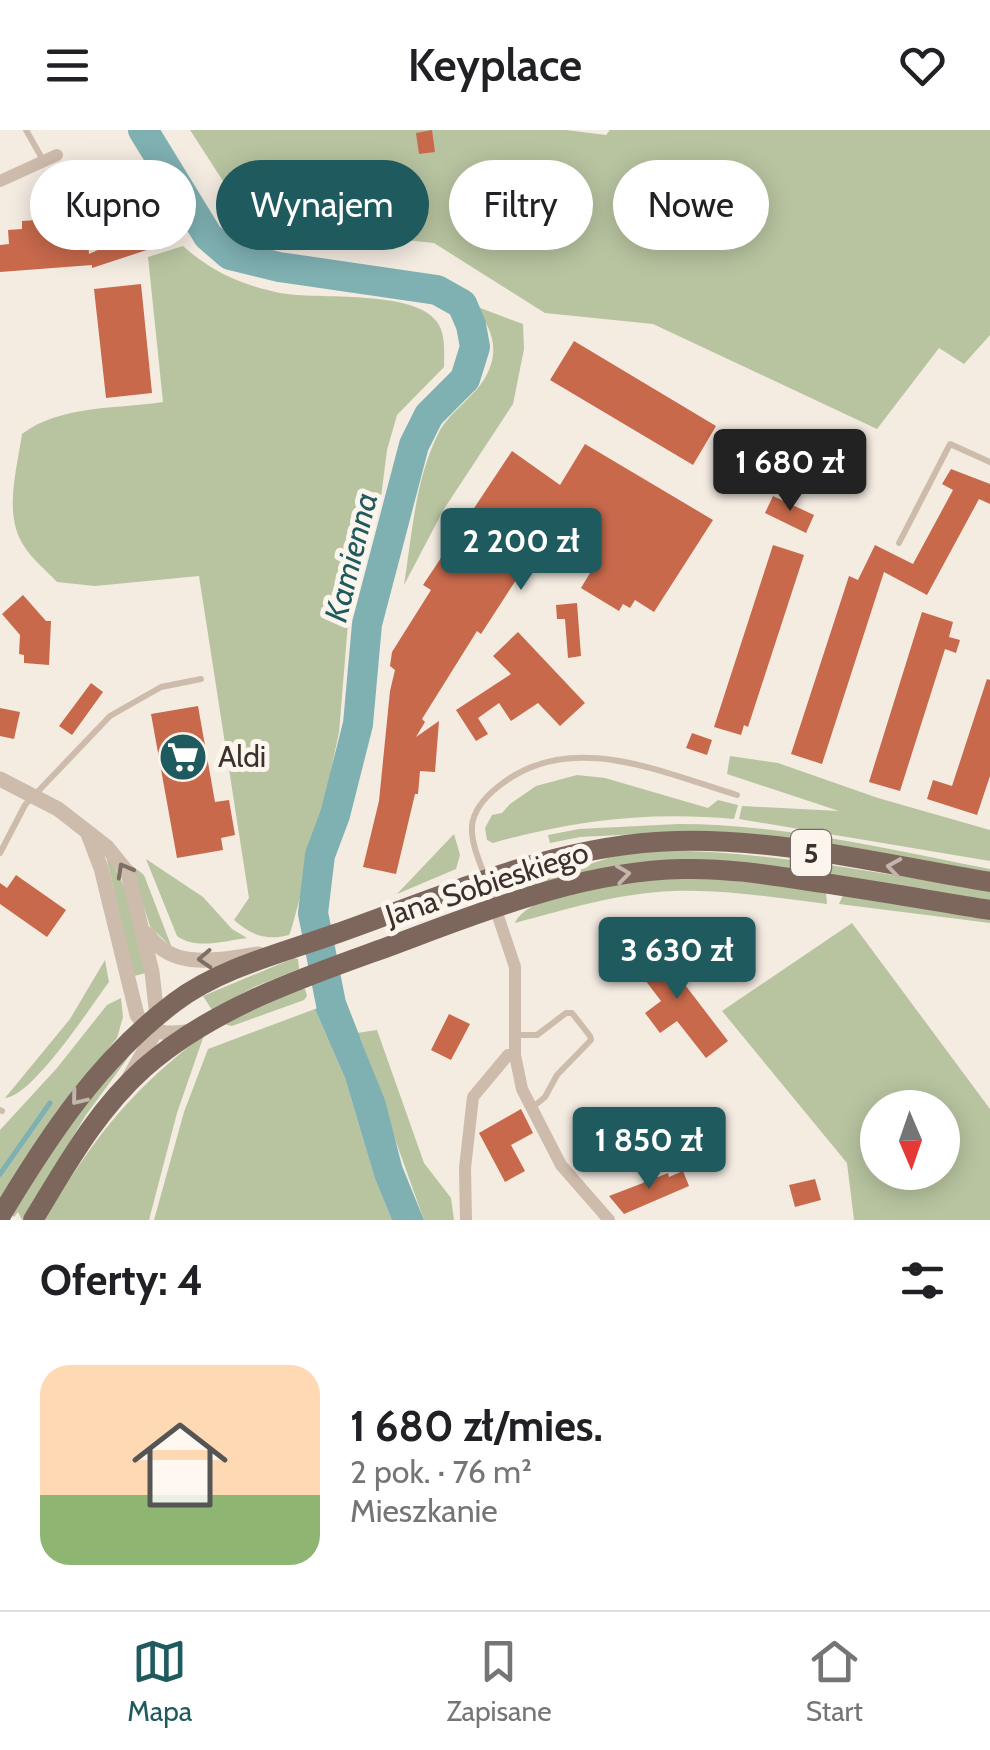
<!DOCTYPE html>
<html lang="pl">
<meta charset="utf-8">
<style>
body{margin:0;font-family:Cabin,sans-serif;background:#f6f6f6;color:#202124;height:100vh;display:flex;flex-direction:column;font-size:38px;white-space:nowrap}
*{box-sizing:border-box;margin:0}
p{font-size:32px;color:#757577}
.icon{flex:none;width:55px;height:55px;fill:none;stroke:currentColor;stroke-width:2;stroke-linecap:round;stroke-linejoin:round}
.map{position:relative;height:1090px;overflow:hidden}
.sheet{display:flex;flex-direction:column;background:#fff;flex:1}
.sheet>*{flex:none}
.banner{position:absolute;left:30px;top:30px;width:930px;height:90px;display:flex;gap:20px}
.needle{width:65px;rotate:178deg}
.controls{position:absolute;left:860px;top:960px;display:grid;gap:20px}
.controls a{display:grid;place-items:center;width:100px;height:100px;border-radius:50%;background:#fff;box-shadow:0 5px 25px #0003;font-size:50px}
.price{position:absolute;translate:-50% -85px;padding:0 22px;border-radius:10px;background:#1f5a5e;color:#fff;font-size:32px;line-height:65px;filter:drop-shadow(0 2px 5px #0008)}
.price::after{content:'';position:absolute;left:50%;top:60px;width:30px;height:22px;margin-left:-15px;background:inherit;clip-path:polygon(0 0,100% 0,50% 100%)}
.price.current{background:#222;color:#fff}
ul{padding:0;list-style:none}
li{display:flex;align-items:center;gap:30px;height:250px;padding:0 40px}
li span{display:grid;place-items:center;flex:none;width:280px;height:200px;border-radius:30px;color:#555}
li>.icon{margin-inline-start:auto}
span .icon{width:120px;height:120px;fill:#fffc;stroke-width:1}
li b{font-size:42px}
h2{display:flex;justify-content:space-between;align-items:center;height:120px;padding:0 40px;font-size:42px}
.chip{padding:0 35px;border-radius:45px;background:#fff;box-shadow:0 5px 25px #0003;font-size:35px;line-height:90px}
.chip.current{background:#1f5a5e;color:#fff}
header{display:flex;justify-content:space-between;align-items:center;height:130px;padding:0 40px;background:#fff;font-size:45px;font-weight:600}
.dock{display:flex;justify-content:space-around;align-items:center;height:140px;border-top:2px solid #e0e0e0;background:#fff;font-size:28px;color:#757577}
.dock a{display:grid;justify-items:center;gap:5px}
.dock .current{color:#1f5a5e}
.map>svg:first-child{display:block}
</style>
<header><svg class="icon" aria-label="menu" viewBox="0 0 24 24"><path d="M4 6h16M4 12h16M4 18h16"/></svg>Keyplace<svg class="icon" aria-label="heart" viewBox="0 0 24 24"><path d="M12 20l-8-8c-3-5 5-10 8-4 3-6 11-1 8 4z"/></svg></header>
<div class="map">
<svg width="990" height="1090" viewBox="0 0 990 1090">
<rect width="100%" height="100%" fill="#f4ebe1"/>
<path fill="#b8c4a0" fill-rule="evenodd" d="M 190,0 L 566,0 L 606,5 L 610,0 L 990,0 L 990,205 L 964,234 L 939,218 L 877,299 L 653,194 L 545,183 L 434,113 L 337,103 L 256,77 L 223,51 Z
M 183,116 C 212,142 242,155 280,163 C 318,170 414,159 437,192 C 446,204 444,223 444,237 L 397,285 L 387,320 L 381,367 L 349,481 L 339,602 L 320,693 L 292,797 L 289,805 C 266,811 251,805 234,790 L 249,768 L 199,446 L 95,456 L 57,452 C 46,440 32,429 24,416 C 3,385 17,339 22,304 C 60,275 117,279 163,272 L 148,127 Z
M 475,176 L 523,194 L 524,219 L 513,274 L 444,379 L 404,455 C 412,405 415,349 439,302 C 451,280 478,265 488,242 C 500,217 490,196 475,176 Z
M 730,626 L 778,633 L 878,668 L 990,700 L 990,731 L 739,689 L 742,676 L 839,681 L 727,644 Z
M 577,645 L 605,648 L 708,678 L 718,670 L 738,675 L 734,689 C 652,681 572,690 493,713 L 487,710 L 485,698 L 492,685 L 502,683 L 510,674 L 536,656 Z
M 678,694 C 783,694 888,719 990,739 L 990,743 L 678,702 L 580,707 L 550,713 L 548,705 L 579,699 Z
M 454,704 L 460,725 L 456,739 L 397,764 Z
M 656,720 C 768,721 879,743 990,761 L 990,771 L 610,737 L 506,761 L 612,727 Z
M 106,726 C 133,759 136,803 146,843 L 134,846 Z
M 146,729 L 203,767 L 232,799 L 247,808 C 224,811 196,820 177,806 Z
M 130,734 L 144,745 L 172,818 L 150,796 Z
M 652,749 L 722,749 L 826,762 L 827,774 C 776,768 725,759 673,761 C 619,763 567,779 515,793 C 530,761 619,754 652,749 Z
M 843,765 L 990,789 L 990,793 L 839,774 Z
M 852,793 L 990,979 L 990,1090 L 854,1090 L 847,1033 L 722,881 ZM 878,978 L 942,978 L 942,1042 L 878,1042 Z
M 294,828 L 298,829 L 299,839 L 254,857 L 212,880 L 203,866 Z
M 105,830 L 109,852 C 91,876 33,966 5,968 L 70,889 Z
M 301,858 L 305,859 L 307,866 L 304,870 L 232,896 L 224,894 Z
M 121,868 L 123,887 L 117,908 L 57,981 L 0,1069 L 0,1000 L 57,938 L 107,875 Z
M 315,879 L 345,948 L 375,1049 L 392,1090 L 154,1090 L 184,982 L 208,919 Z
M 377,900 L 424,1033 L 451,1068 L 454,1090 L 424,1090 L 357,903 Z
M 204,905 L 177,983 L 149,1090 L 44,1090 C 94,1009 127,963 204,905 Z
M 130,925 L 86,985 L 22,1090 L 18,1082 L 14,1087 L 12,1085 C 42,1035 85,960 130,925 Z"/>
<path fill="#7fb0b2" d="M 344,869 L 385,970 L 402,1036 L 424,1090 L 392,1090 L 375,1049 L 345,948 L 315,879 Z"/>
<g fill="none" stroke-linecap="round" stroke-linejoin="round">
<path stroke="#7fb0b2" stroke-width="5" d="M 0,1044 L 50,973"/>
<path stroke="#7fb0b2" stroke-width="30" d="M 143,0 L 208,106 L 230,125 L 279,137 L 437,160 L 462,174 L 471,195 L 475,217 L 465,249 L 429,285 L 414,315 L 367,494 L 358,594 L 335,685 L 320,725 L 313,783 L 331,874 L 345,910"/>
</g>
<path fill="#c8694b" d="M 432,0 L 435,22 L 419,24 L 416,3 Z
M 85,74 L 89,124 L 149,97 L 159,116 L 92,138 L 92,135 L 0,142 L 0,115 L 9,114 L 8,100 L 22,99 L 22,91 L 51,89 L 50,77 Z
M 141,154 L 152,263 L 106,268 L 94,159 Z
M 574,211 L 716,296 L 693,335 L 550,250 Z
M 585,314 L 713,390 L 654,482 L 635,470 L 630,478 L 623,474 L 619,481 L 581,458 L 590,443 L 540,413 L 481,504 L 477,501 L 422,589 L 425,592 L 416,607 L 439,591 L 435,642 L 420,641 L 418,664 L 415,664 L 396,744 L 363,737 L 379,671 L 390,561 L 395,540 L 390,536 L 392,522 L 431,460 L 423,455 L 512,321 L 560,355 Z
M 951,339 L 990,354 L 990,374 L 979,369 L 927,465 L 884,442 L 822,634 L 791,624 L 849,446 L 858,450 L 875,415 L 913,434 L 953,360 L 942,354 Z
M 773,366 L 814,385 L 806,403 L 765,383 Z
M 773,415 L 804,425 L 748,597 L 744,595 L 741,605 L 714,597 Z
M 23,465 L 46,491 L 51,491 L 49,535 L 24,533 L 24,525 L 19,524 L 20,505 L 2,484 Z
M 577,473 L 581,526 L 568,528 L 565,489 L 557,489 L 556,475 Z
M 922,482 L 953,492 L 949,507 L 960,510 L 956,523 L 945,519 L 900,661 L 869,652 Z
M 518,502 L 585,573 L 560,596 L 538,573 L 511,591 L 499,573 L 478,588 L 488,604 L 476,611 L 456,580 L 511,544 L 493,526 Z
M 987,549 L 990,550 L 990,646 L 977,685 L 927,669 L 933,650 L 952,656 Z
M 91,553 L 103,562 L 72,605 L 59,596 Z
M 198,576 L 215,672 L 229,670 L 235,705 L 221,708 L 223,720 L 177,728 L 151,584 Z
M 0,578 L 20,582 L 14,609 L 0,606 Z
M 692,603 L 712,610 L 707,625 L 686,618 Z
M 16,745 L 66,780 L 47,807 L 0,774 L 0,753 L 7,758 Z
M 653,813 L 728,911 L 706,928 L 677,891 L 660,903 L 645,883 L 661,871 L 630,830 Z
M 449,884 L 470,894 L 451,930 L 431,920 Z
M 521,979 L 533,1003 L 511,1015 L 525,1041 L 505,1052 L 479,1003 Z
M 683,1041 L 689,1056 L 624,1084 L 609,1066 L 643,1053 L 651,1045 L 658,1047 L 668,1043 L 669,1047 Z
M 815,1049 L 821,1070 L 795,1077 L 789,1055 Z"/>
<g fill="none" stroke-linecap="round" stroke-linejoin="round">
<path stroke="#cdbbac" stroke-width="6" d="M 26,0 L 43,30
M 899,413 L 950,314 L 990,332
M 0,723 L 25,675 L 110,586 L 161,557 L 201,549
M 484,744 C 469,705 462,685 499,656 C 570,599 660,642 737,665
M 515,905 L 537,905 L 566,883 L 572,883 L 590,906 L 591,910 L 557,945 L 545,967 L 533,977
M 0,980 L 2,981"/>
<path stroke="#cdbbac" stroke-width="12" d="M 0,51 L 57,25
M 486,750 L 515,837 L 515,925 L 522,959 L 561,1035 L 609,1090
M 466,1090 L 465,1038 L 473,967 L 508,925 L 515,925"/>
<path stroke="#cdbbac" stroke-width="15" d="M 0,649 L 58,679 L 107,717 L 128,743 L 152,842 L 157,887 L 155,902 L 130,946
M 88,704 L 101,738 L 137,885 C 150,905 170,905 192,901
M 148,804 C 173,842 220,829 259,824"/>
<path stroke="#7d675c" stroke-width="20" d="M 0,1087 C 48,1007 99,929 175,872 C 220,838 282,823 335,804 C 446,765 556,714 676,711 C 780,708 887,735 990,752
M 33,1090 C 66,1036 96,981 144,938 C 215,876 305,847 393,815 C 487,780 582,741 683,739 C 724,738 764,744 803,750 C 866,759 928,770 990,780"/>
</g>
<defs><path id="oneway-chevron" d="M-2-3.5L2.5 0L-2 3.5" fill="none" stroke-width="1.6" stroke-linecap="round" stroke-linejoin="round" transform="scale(2.5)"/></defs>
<g stroke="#c2b5ac">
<use href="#oneway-chevron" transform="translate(894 737) rotate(-171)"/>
<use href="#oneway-chevron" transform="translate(623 744) rotate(-8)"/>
<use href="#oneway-chevron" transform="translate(78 968) rotate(129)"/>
</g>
<g stroke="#7d6f65">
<use href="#oneway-chevron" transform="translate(124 740) rotate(-119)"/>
<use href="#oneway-chevron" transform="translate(205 829) rotate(177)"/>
</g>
<defs>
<g id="supermarket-disc" transform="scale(2.5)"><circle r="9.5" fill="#1f5a5e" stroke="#fbf5ee"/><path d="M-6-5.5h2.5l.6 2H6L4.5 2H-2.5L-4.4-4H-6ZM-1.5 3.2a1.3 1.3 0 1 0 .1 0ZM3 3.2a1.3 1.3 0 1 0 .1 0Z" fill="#fff"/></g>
</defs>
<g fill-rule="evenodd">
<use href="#supermarket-disc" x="183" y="627"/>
</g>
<g text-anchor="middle" stroke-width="10" stroke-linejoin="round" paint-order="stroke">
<rect fill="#fbf5ee" stroke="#756b66" stroke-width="2.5" x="791" y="700" width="40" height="46" rx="8"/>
<g font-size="28" font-weight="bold" fill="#3b302b">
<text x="811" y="733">5</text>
</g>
<g font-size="30" fill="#3b302b" stroke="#fbf5ee" text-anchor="start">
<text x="218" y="637">Aldi</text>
</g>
<g font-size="30" fill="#3b302b" stroke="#fbf5ee">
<text transform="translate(487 754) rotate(-18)" y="10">Jana Sobieskiego</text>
</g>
<g font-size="32" font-style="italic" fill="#1f5a5e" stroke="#fbf5ee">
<text transform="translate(351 427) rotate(-76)" y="11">Kamienna</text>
</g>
</g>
</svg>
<div class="controls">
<a><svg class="needle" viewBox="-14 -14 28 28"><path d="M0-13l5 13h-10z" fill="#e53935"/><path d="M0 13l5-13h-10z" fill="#757577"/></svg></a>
</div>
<b class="price current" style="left:790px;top:384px">1 680 zł</b>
<b class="price" style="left:521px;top:463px">2 200 zł</b>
<b class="price" style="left:677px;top:872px">3 630 zł</b>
<b class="price" style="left:649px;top:1062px">1 850 zł</b>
<div class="banner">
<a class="chip">Kupno</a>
<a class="chip current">Wynajem</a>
<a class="chip">Filtry</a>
<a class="chip">Nowe</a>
</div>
</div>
<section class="sheet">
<h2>Oferty: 4<svg class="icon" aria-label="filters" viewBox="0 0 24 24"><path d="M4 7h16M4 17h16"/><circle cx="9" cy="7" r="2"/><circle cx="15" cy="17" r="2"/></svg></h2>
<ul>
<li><span style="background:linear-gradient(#ffd9b3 65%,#8fb573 0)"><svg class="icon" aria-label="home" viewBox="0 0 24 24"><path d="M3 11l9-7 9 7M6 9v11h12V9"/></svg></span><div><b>1 680 zł/mies.</b><p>2 pok. · 76 m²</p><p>Mieszkanie</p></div></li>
</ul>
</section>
<nav class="dock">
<a class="current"><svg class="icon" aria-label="map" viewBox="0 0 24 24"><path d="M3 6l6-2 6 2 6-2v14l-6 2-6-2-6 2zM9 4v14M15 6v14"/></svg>Mapa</a>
<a><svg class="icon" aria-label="saved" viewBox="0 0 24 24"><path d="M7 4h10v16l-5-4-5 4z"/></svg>Zapisane</a>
<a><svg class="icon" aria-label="home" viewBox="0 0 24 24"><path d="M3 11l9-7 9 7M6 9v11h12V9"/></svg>Start</a>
</nav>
